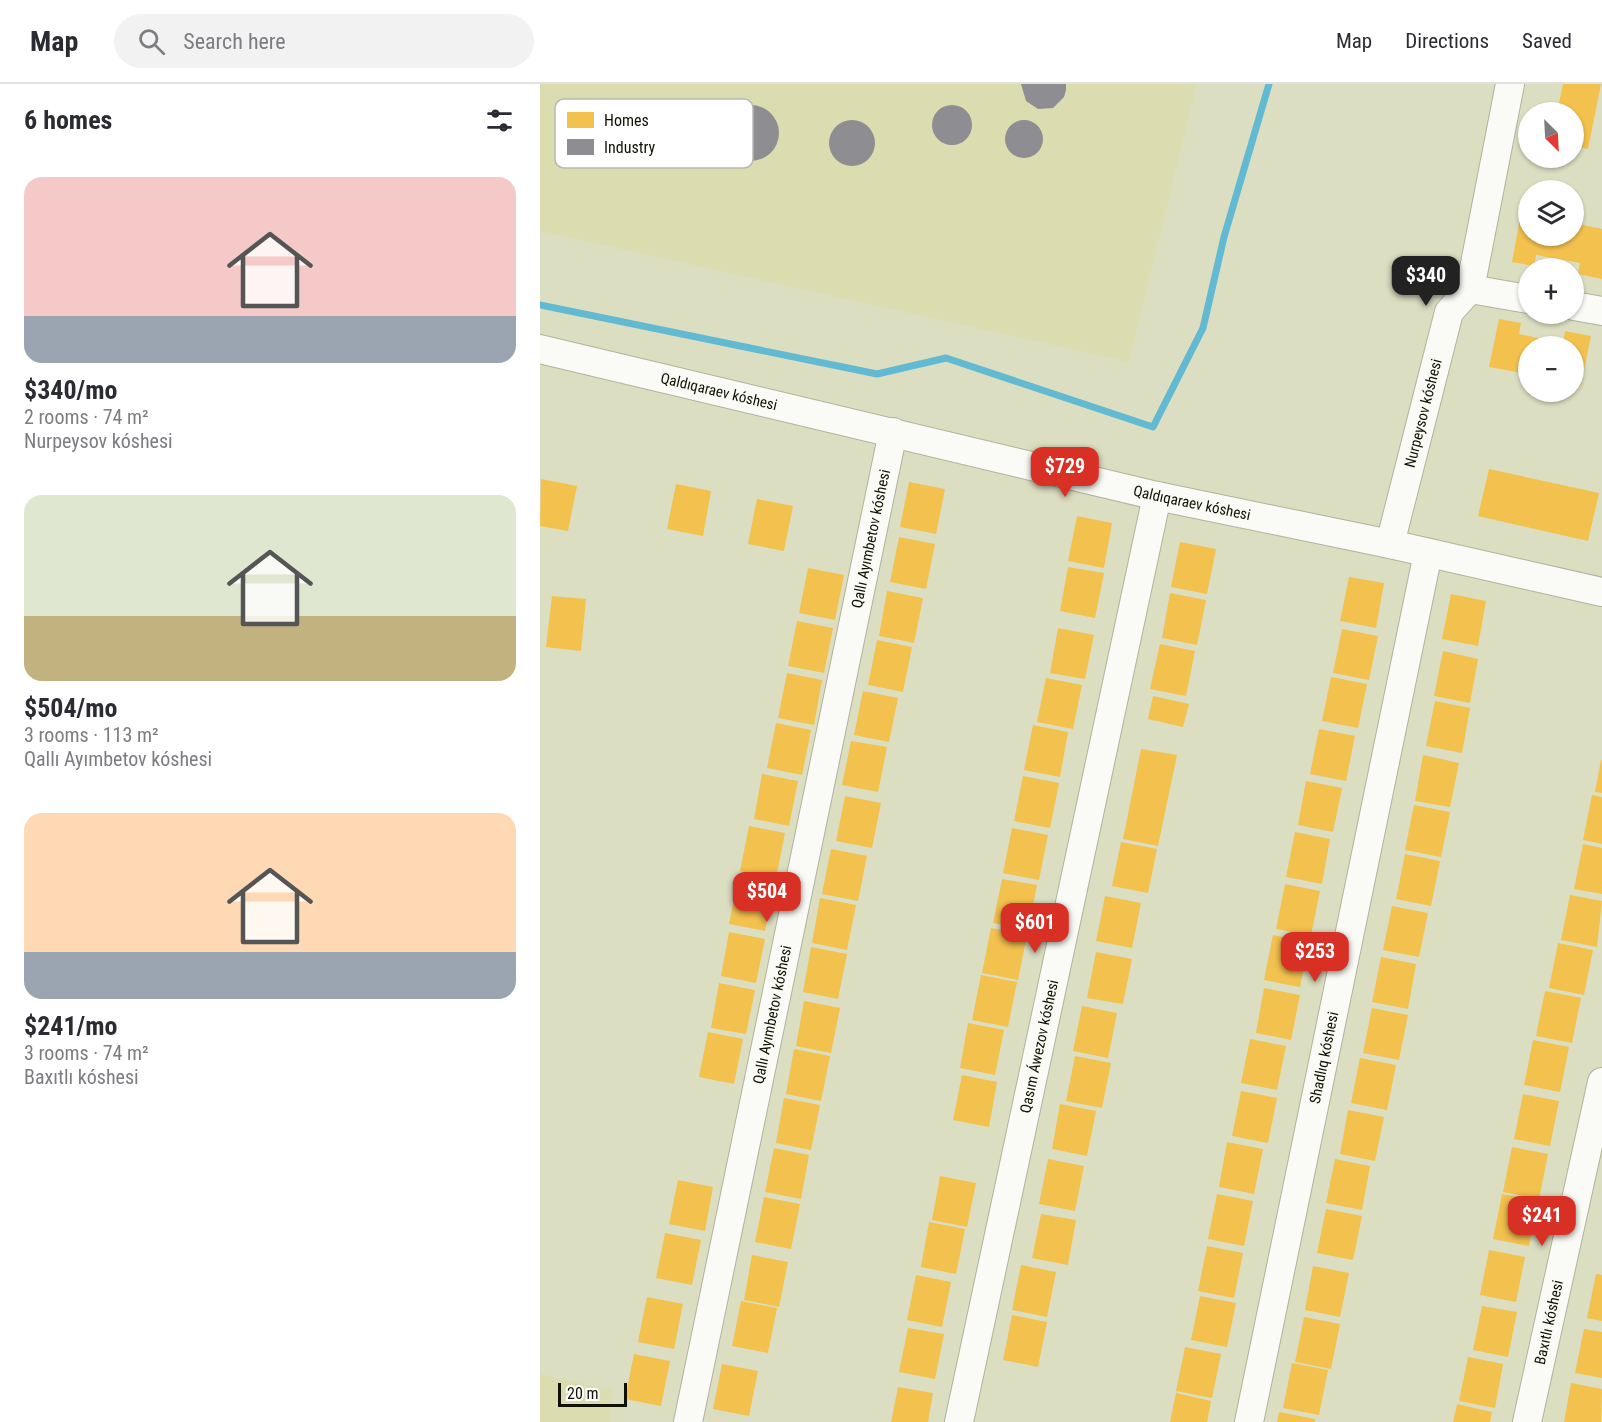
<!DOCTYPE html>
<meta charset="utf-8">
<style>
body{margin:0;font-family:"Roboto Condensed",sans-serif;background:#f2f2f3;color:#2b2b33;height:100vh;display:flex;flex-direction:column;font-size:22px;white-space:nowrap}
*{box-sizing:border-box;margin:0}
p{font-size:20px;color:#7c7c81}
.icon{flex:none;width:33px;height:33px;fill:none;stroke:currentColor;stroke-width:2;stroke-linecap:round;stroke-linejoin:round}
.map{position:relative;flex:1;overflow:hidden}
.details{display:flex;flex-direction:column;background:#fff;width:540px}
.details>*{flex:none}
.needle{width:39px;rotate:156deg}
.controls{position:absolute;left:978px;top:18px;display:grid;gap:12px}
.controls a{display:grid;place-items:center;width:66px;height:66px;border-radius:50%;background:#fff;box-shadow:0 2px 4px #0004;font-size:30px}
.scale{position:absolute;left:18px;bottom:15px;width:69px;box-sizing:border-box;padding-left:6px;border:3px solid #111102;border-top:0;font-size:16px;line-height:21px;white-space:nowrap;color:#111102;-webkit-text-stroke:4px #fff;paint-order:stroke}
.price{position:absolute;translate:-50% -51px;padding:0 14px;border-radius:12px;background:#d93025;color:#fff;font-size:20px;line-height:39px;filter:drop-shadow(0 2px 3px #0008)}
.price::after{content:'';position:absolute;left:50%;top:36px;width:18px;height:14px;margin-left:-9px;background:inherit;clip-path:polygon(0 0,100% 0,50% 100%)}
.price.on{background:#222;color:#fff}
ul{padding:0;list-style:none}
li{display:grid;align-content:center;gap:12px;height:318px;padding:0 24px}
li span{display:grid;place-items:center;height:186px;border-radius:18px;color:#555}
li>.icon{margin-inline-start:auto}
span .icon{width:108px;height:108px;fill:#fffc;stroke-width:1}
li b{font-size:26px}
h2{display:flex;justify-content:space-between;align-items:center;height:72px;padding:0 24px;font-size:26px}
header{display:flex;align-items:center;gap:36px;box-sizing:border-box;height:84px;padding:0 30px;background:#fff;border-bottom:2px solid #e1e1e2}
header strong{font-size:28px}
nav{display:flex;gap:33px;margin-inline-start:auto;font-size:21px}
.search{width:420px;height:54px;background:#f2f2f3;display:flex;align-items:center;gap:15px;box-sizing:border-box;padding:0 21px;border-radius:33px;color:#7c7c81;font-size:22px}
main{display:flex;flex:1;min-height:0}
.map>svg:first-child{display:block}
</style>
<header>
<strong>Map</strong>
<div class="search"><svg class="icon" aria-label="search" viewBox="0 0 24 24"><circle cx="10" cy="10" r="6"/><path d="M15 15l6 6"/></svg>Search here</div>
<nav><a>Map</a><a>Directions</a><a>Saved</a></nav>
</header>
<main>
<section class="details">
<h2>6 homes<svg class="icon" aria-label="filters" viewBox="0 0 24 24"><path d="M4 7h16M4 17h16"/><circle cx="9" cy="7" r="2"/><circle cx="15" cy="17" r="2"/></svg></h2>
<ul>
<li><span style="background:linear-gradient(#f6c9c9 75%,#9aa5b1 0)"><svg class="icon" aria-label="home" viewBox="0 0 24 24"><path d="M3 11l9-7 9 7M6 9v11h12V9"/></svg></span><div><b>$340/mo</b><p>2 rooms · 74 m²</p><p>Nurpeysov kóshesi</p></div></li>
<li><span style="background:linear-gradient(#dfe7d0 65%,#c2b280 0)"><svg class="icon" aria-label="home" viewBox="0 0 24 24"><path d="M3 11l9-7 9 7M6 9v11h12V9"/></svg></span><div><b>$504/mo</b><p>3 rooms · 113 m²</p><p>Qallı Ayımbetov kóshesi</p></div></li>
<li><span style="background:linear-gradient(#ffd9b3 75%,#9aa5b1 0)"><svg class="icon" aria-label="home" viewBox="0 0 24 24"><path d="M3 11l9-7 9 7M6 9v11h12V9"/></svg></span><div><b>$241/mo</b><p>3 rooms · 74 m²</p><p>Baxıtlı kóshesi</p></div></li>
</ul>
</section>
<div class="map">
<svg width="1062" height="1338" viewBox="0 0 1062 1338">
<rect width="100%" height="100%" fill="#dcdec2"/>
<path fill="#dbddb1" d="M 0,0 L 657,0 L 589,278 L 0,147 Z
M 0,1290 L 73,1306 L 70,1338 L 0,1338 Z"/>
<path fill="#f2c14e" d="M 1023,0 L 1061,0 L 1048,65 L 1034,62 L 1034,28 L 1017,28 Z
M 981,129 L 988,131 L 988,152 L 1034,152 L 1034,139 L 1062,145 L 1062,195 L 1038,190 L 1040,179 L 996,171 L 994,182 L 972,178 Z
M 959,235 L 981,239 L 979,250 L 1023,259 L 1025,247 L 1051,252 L 1041,301 L 1034,299 L 1034,262 L 988,262 L 988,290 L 949,283 Z
M 949,385 L 1059,409 L 1048,457 L 938,432 Z
M 1,395 L 37,402 L 28,447 L 0,442 Z
M 369,398 L 405,405 L 396,450 L 360,443 Z
M 136,400 L 171,407 L 163,452 L 127,445 Z
M 217,415 L 253,422 L 244,467 L 208,460 Z
M 537,432 L 572,439 L 564,484 L 528,477 Z
M 359,453 L 395,460 L 386,505 L 350,498 Z
M 640,458 L 676,465 L 667,510 L 631,503 Z
M 528,483 L 564,489 L 555,534 L 520,527 Z
M 268,484 L 304,491 L 295,536 L 259,529 Z
M 809,493 L 844,499 L 836,544 L 800,537 Z
M 347,507 L 383,514 L 374,559 L 339,552 Z
M 630,509 L 666,516 L 657,561 L 622,554 Z
M 911,510 L 946,517 L 938,562 L 902,555 Z
M 12,512 L 46,515 L 41,567 L 6,563 Z
M 257,537 L 293,544 L 284,589 L 248,582 Z
M 518,544 L 554,551 L 545,595 L 510,589 Z
M 802,545 L 838,552 L 829,596 L 793,589 Z
M 337,556 L 372,563 L 363,608 L 328,601 Z
M 620,560 L 655,567 L 646,612 L 610,605 Z
M 903,567 L 938,575 L 930,619 L 894,612 Z
M 247,589 L 282,596 L 274,641 L 238,634 Z
M 791,593 L 827,600 L 818,644 L 782,637 Z
M 506,594 L 542,601 L 533,645 L 497,638 Z
M 323,607 L 358,614 L 349,658 L 314,651 Z
M 613,612 L 649,620 L 643,643 L 608,635 Z
M 895,617 L 930,624 L 922,669 L 886,662 Z
M 236,639 L 271,646 L 262,691 L 227,684 Z
M 493,641 L 528,648 L 520,693 L 484,686 Z
M 779,645 L 815,652 L 806,697 L 770,690 Z
M 311,657 L 347,663 L 338,708 L 302,701 Z
M 601,665 L 637,671 L 618,762 L 583,755 Z
M 883,671 L 919,679 L 910,723 L 875,717 Z
M 1061,676 L 1062,676 L 1062,709 L 1055,708 Z
M 222,690 L 258,697 L 249,742 L 214,735 Z
M 483,692 L 519,699 L 510,744 L 474,737 Z
M 766,697 L 802,704 L 793,748 L 758,741 Z
M 1052,711 L 1062,713 L 1062,760 L 1043,756 Z
M 305,712 L 341,719 L 332,764 L 296,757 Z
M 874,721 L 910,728 L 901,773 L 865,766 Z
M 209,742 L 245,749 L 236,794 L 200,787 Z
M 472,744 L 508,751 L 499,796 L 463,789 Z
M 755,748 L 790,755 L 782,800 L 746,793 Z
M 581,758 L 617,765 L 608,809 L 572,802 Z
M 1043,760 L 1062,764 L 1062,810 L 1034,805 Z
M 291,765 L 327,772 L 318,817 L 282,810 Z
M 865,770 L 900,777 L 891,822 L 856,815 Z
M 462,795 L 497,801 L 488,846 L 453,839 Z
M 198,796 L 234,802 L 225,847 L 189,840 Z
M 745,800 L 780,807 L 771,851 L 736,845 Z
M 1030,811 L 1062,817 L 1057,863 L 1021,856 Z
M 565,812 L 601,819 L 592,864 L 556,857 Z
M 280,814 L 316,821 L 307,866 L 272,859 Z
M 852,822 L 888,829 L 879,873 L 843,866 Z
M 451,844 L 487,851 L 478,896 L 442,889 Z
M 189,848 L 225,855 L 216,899 L 181,892 Z
M 733,851 L 769,858 L 760,903 L 724,896 Z
M 1018,859 L 1053,866 L 1044,911 L 1009,904 Z
M 271,863 L 307,870 L 298,915 L 263,908 Z
M 556,868 L 592,875 L 583,920 L 547,914 Z
M 841,873 L 876,880 L 868,925 L 832,918 Z
M 441,891 L 477,898 L 468,943 L 432,936 Z
M 179,899 L 215,906 L 206,950 L 171,944 Z
M 724,904 L 760,911 L 751,956 L 716,949 Z
M 1005,907 L 1041,914 L 1032,959 L 996,952 Z
M 264,917 L 300,924 L 291,969 L 256,962 Z
M 542,922 L 577,929 L 568,974 L 533,967 Z
M 832,924 L 868,931 L 859,976 L 823,969 Z
M 428,939 L 464,946 L 455,991 L 420,984 Z
M 168,948 L 203,955 L 194,1000 L 159,993 Z
M 710,955 L 746,962 L 737,1006 L 701,999 Z
M 993,956 L 1029,963 L 1020,1008 L 984,1001 Z
M 254,965 L 290,972 L 281,1017 L 246,1010 Z
M 535,972 L 571,979 L 562,1024 L 526,1017 Z
M 820,974 L 856,981 L 847,1026 L 811,1019 Z
M 422,991 L 457,998 L 449,1043 L 413,1036 Z
M 701,1007 L 737,1014 L 728,1059 L 692,1052 Z
M 983,1010 L 1019,1017 L 1010,1062 L 974,1055 Z
M 244,1014 L 280,1021 L 271,1066 L 236,1059 Z
M 520,1020 L 556,1027 L 547,1072 L 512,1065 Z
M 808,1026 L 844,1033 L 835,1077 L 800,1070 Z
M 687,1058 L 723,1065 L 714,1110 L 679,1103 Z
M 972,1063 L 1008,1070 L 999,1115 L 963,1108 Z
M 234,1064 L 269,1071 L 261,1115 L 225,1108 Z
M 508,1075 L 544,1082 L 535,1127 L 499,1120 Z
M 795,1075 L 830,1082 L 822,1126 L 786,1119 Z
M 400,1092 L 436,1099 L 427,1143 L 392,1136 Z
M 138,1096 L 173,1103 L 165,1147 L 129,1140 Z
M 677,1110 L 713,1117 L 704,1162 L 668,1155 Z
M 962,1110 L 998,1117 L 989,1162 L 953,1155 Z
M 224,1113 L 260,1120 L 251,1165 L 215,1158 Z
M 786,1125 L 822,1132 L 813,1176 L 777,1169 Z
M 501,1130 L 536,1136 L 528,1181 L 492,1174 Z
M 389,1138 L 425,1145 L 416,1190 L 381,1183 Z
M 125,1149 L 161,1156 L 152,1201 L 116,1194 Z
M 667,1162 L 703,1169 L 694,1214 L 658,1207 Z
M 949,1166 L 985,1173 L 976,1218 L 940,1211 Z
M 212,1171 L 248,1178 L 239,1223 L 204,1216 Z
M 481,1181 L 516,1188 L 507,1233 L 472,1226 Z
M 773,1182 L 809,1189 L 800,1233 L 765,1226 Z
M 1056,1190 L 1062,1191 L 1062,1237 L 1047,1234 Z
M 376,1191 L 411,1198 L 402,1243 L 367,1236 Z
M 660,1212 L 696,1219 L 687,1263 L 651,1256 Z
M 107,1213 L 143,1220 L 134,1265 L 98,1258 Z
M 201,1217 L 237,1224 L 228,1269 L 192,1262 Z
M 942,1222 L 977,1228 L 968,1273 L 933,1266 Z
M 472,1231 L 507,1238 L 498,1283 L 463,1276 Z
M 764,1233 L 800,1240 L 791,1285 L 755,1278 Z
M 368,1244 L 404,1250 L 395,1295 L 359,1288 Z
M 1044,1245 L 1062,1248 L 1062,1294 L 1035,1289 Z
M 645,1263 L 681,1270 L 672,1314 L 636,1307 Z
M 94,1270 L 130,1277 L 121,1322 L 85,1315 Z
M 928,1273 L 963,1280 L 955,1324 L 919,1317 Z
M 752,1279 L 788,1286 L 779,1331 L 743,1324 Z
M 182,1280 L 218,1287 L 209,1332 L 173,1325 Z
M 1031,1299 L 1062,1305 L 1061,1338 L 1024,1338 Z
M 358,1303 L 393,1309 L 388,1338 L 351,1338 Z
M 636,1309 L 671,1317 L 667,1338 L 630,1338 Z
M 917,1320 L 952,1328 L 950,1338 L 913,1338 Z
M 739,1328 L 775,1335 L 775,1338 L 737,1338 Z"/>
<path fill="#8d8d92" d="M 481,0 L 526,0 L 526,6 L 524,13 L 513,24 L 498,25 L 486,17 Z
M183 49a28 28 0 1 1 56 0a28 28 0 1 1-56 0Z
M392 41a20 20 0 1 1 40 0a20 20 0 1 1-40 0Z
M289 59a23 23 0 1 1 46 0a23 23 0 1 1-46 0Z
M465 55a19 19 0 1 1 38 0a19 19 0 1 1-38 0Z"/>
<g fill="none" stroke-linecap="round" stroke-linejoin="round">
<path stroke="#62b9d2" stroke-width="7" d="M 0,221 L 337,290 L 406,274 L 613,343 L 663,244 L 684,153 L 729,0"/>
<g stroke="#b1b29c" stroke-width="30">
<g id="minor">
<path d="M 930,205 L 988,215"/>
<path d="M 1034,222 L 1062,227"/>
<path id="s1" d="M 0,265 L 617,412 L 850,460 L 1062,508"/>
<path id="s2" d="M 850,460 L 909,228 L 930,205 L 970,0"/>
<path id="s3" d="M 148,1338 L 353,348"/>
<path id="s4" d="M 419,1338 L 617,412"/>
<path id="s5" d="M 709,1338 L 888,469"/>
<path id="s6" d="M 987,1338 L 1062,998"/>
</g>
</g>
<use href="#minor" stroke="#fafaf6" stroke-width="28"/>
</g>
<g text-anchor="middle" stroke-width="6" stroke-linejoin="round" paint-order="stroke">
<g font-size="15" fill="#111102" stroke="#fff">
<text dy="5" stroke="none"><textPath href="#s1" startOffset="184">Qaldıqaraev kóshesi</textPath></text>
<text dy="5" stroke="none"><textPath href="#s2" startOffset="135">Nurpeysov kóshesi</textPath></text>
<text dy="5" stroke="none"><textPath href="#s1" startOffset="670">Qaldıqaraev kóshesi</textPath></text>
<text dy="5" stroke="none"><textPath href="#s3" startOffset="902">Qallı Ayımbetov kóshesi</textPath></text>
<text dy="5" stroke="none"><textPath href="#s3" startOffset="416">Qallı Ayımbetov kóshesi</textPath></text>
<text dy="5" stroke="none"><textPath href="#s4" startOffset="384">Qasım Áwezov kóshesi</textPath></text>
<text dy="5" stroke="none"><textPath href="#s5" startOffset="372">Shadlıq kóshesi</textPath></text>
<text dy="5" stroke="none"><textPath href="#s6" startOffset="102">Baxıtlı kóshesi</textPath></text>
</g>
</g>
<rect x="15" y="15" width="198" height="69" rx="9" fill="#fff" stroke="#b8b8b3" stroke-width="1.5"/>
<rect x="27" y="28" width="27" height="16" fill="#f2c14e"/>
<rect x="27" y="55" width="27" height="16" fill="#8d8d92"/>
<g font-size="16" fill="#111102">
<text x="64" y="42">Homes</text>
<text x="64" y="69">Industry</text>
</g>
</svg>
<div class="controls">
<a><svg class="needle" viewBox="-14 -14 28 28"><path d="M0-13l5 13h-10z" fill="#e53935"/><path d="M0 13l5-13h-10z" fill="#7c7c81"/></svg></a>
<a><svg class="icon" aria-label="layers" viewBox="0 0 24 24"><path d="M12 4l9 5-9 5-9-5zM3 14l9 5 9-5"/></svg></a>
<a>+</a>
<a>−</a>
</div>
<div class="scale">20 m</div>
<b class="price on" style="left:886px;top:223px">$340</b>
<b class="price" style="left:525px;top:414px">$729</b>
<b class="price" style="left:227px;top:839px">$504</b>
<b class="price" style="left:495px;top:870px">$601</b>
<b class="price" style="left:775px;top:899px">$253</b>
<b class="price" style="left:1002px;top:1163px">$241</b>
</div>
</main>
